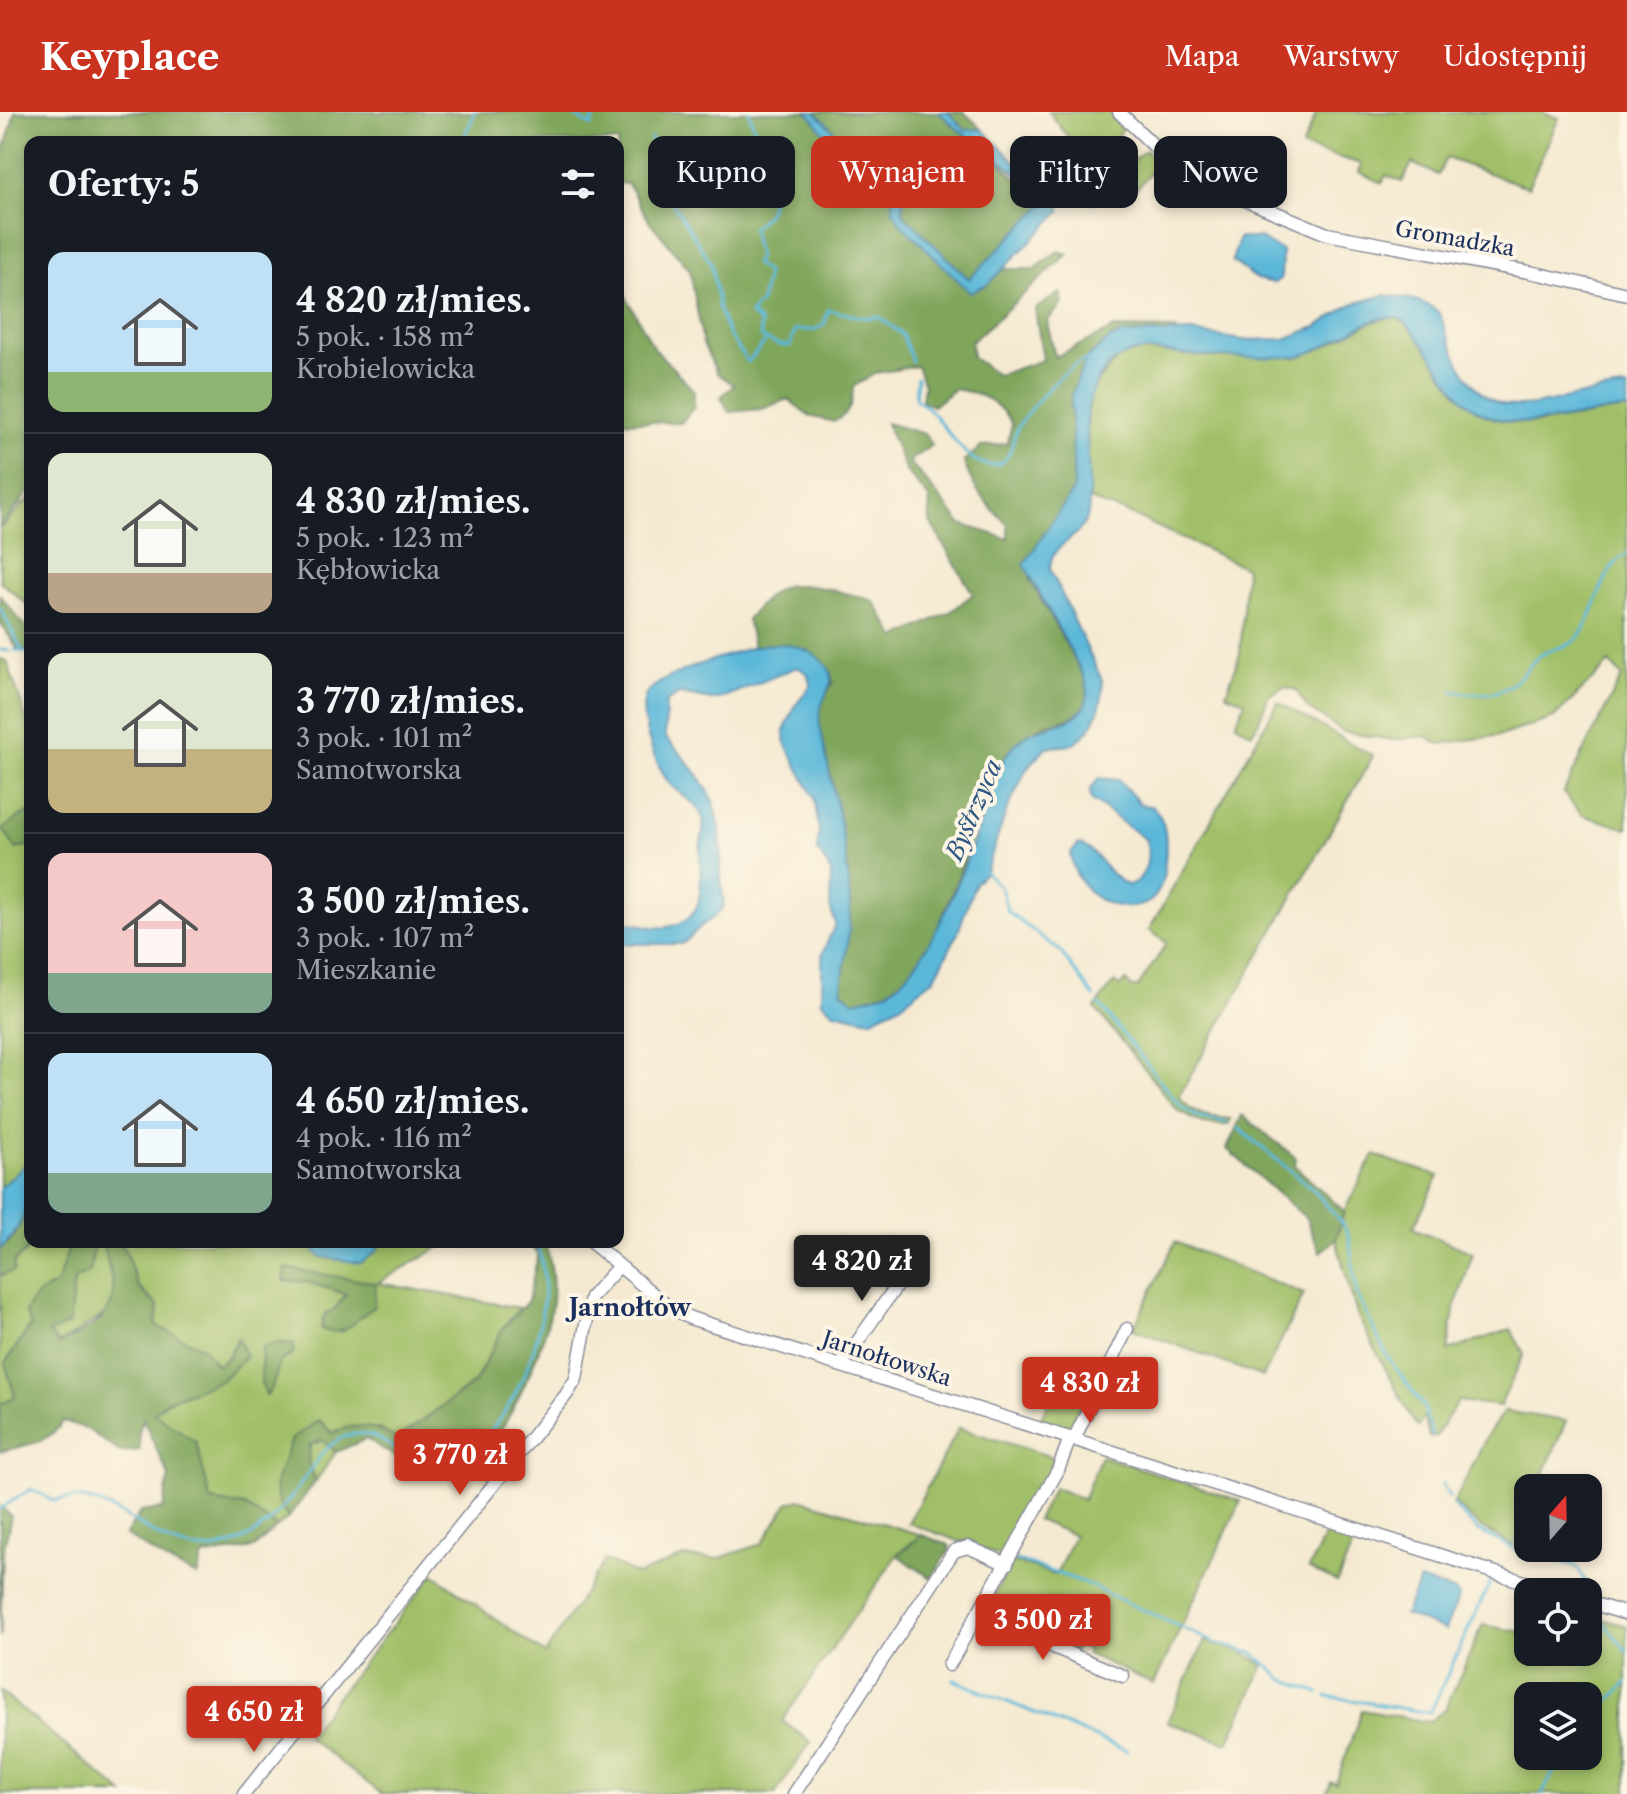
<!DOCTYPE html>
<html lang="pl">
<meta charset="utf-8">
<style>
body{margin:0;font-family:"Libre Caslon Text",serif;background:#20242c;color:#f1f3f6;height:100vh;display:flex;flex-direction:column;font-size:30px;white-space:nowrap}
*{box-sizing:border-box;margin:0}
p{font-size:26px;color:#9ea1a6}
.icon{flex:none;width:44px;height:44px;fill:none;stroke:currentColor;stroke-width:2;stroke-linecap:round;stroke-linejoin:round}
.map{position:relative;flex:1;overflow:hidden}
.side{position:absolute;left:24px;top:24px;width:600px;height:1112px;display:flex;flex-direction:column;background:#171b24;border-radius:16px;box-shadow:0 4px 12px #0003}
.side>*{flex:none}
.banner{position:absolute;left:648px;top:24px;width:760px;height:72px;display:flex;gap:16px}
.needle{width:52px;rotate:20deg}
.buttons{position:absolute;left:1514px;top:1362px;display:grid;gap:16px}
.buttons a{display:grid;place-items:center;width:88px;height:88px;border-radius:16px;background:#171b24;box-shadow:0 4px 12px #0003;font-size:40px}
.price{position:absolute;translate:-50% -68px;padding:0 18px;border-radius:8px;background:#c8321e;color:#fff;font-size:26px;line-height:52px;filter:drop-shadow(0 2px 4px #0008)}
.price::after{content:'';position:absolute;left:50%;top:48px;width:24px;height:18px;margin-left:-12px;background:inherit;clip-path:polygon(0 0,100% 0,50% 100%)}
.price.current{background:#222;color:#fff}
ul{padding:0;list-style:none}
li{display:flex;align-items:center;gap:24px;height:200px;padding:0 24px}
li+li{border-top:2px solid #363941}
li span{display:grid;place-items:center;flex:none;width:224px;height:160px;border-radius:16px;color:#555}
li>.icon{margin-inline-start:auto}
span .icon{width:96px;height:96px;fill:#fffc;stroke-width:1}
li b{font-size:34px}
h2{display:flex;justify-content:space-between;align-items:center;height:96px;padding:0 24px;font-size:34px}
.chip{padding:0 28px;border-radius:16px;background:#171b24;box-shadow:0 4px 12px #0003;font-size:28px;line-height:72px}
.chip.current{background:#c8321e;color:#fff}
header{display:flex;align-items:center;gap:48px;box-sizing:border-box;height:112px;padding:0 40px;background:#c8321e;color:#fff}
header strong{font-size:38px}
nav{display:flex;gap:44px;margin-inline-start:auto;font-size:28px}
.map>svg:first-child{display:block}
</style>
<header>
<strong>Keyplace</strong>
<nav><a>Mapa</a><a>Warstwy</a><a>Udostępnij</a></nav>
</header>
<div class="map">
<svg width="1627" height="1682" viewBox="0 0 1627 1682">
<rect width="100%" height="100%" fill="#fcf5e5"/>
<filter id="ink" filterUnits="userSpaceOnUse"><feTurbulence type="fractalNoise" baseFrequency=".0125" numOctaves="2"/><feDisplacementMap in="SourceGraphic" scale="16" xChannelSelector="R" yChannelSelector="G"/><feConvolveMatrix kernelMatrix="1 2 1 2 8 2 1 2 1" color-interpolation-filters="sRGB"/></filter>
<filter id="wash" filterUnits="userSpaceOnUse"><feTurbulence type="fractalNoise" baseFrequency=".006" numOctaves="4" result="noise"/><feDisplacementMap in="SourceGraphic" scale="32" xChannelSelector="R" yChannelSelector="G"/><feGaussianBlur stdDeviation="1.8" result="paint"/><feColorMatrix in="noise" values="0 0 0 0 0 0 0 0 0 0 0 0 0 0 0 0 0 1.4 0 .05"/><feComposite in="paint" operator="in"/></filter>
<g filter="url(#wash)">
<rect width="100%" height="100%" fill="#f5ead1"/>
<path fill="#a1bf67" stroke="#5e7762" stroke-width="2" fill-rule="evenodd" d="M 1049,0 L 1108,0 L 1123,16 L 1117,24 L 1133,48 L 1146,38 L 1155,49 C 1146,77 1119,90 1091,90 C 1072,75 1071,57 1076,35 Z
M 1317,0 L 1540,0 L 1559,6 L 1528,75 L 1446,46 L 1438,63 L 1412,51 L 1402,70 L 1386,63 L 1382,71 L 1359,60 L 1362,52 L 1302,35 Z
M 1391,205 C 1432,211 1440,302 1510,310 C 1548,315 1589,301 1627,297 L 1627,717 L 1582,703 L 1563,681 L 1622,564 L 1609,551 L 1554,606 L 1502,623 L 1439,632 L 1426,624 L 1393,628 L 1344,620 L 1308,596 L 1296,578 L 1285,575 L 1269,583 L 1257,614 L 1251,621 L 1236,612 L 1245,589 L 1226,582 L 1240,542 L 1246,456 L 1128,401 L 1089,388 L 1087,292 L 1096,271 L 1119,245 L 1144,238 L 1189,243 L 1297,245 L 1318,238 L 1369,211 Z
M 30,385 L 30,495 L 0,469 L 0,417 Z
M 0,547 L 7,549 L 30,619 L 30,1048 L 0,1076 Z
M 1278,590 L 1373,644 L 1179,984 C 1192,1004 1209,1005 1231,1007 L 1228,1013 L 1203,1012 L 1178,999 L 1095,896 L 1114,870 L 1120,874 L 1126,869 L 1131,875 L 1138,875 L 1167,831 L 1149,818 Z
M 1374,1043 L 1439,1064 L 1413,1116 L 1473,1141 L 1454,1199 L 1448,1239 L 1511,1217 L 1524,1242 L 1500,1294 L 1458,1289 L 1436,1324 L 1429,1325 L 1424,1305 L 1418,1315 L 1413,1309 L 1357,1203 L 1336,1128 L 1344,1099 Z
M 36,1130 L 71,1130 L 57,1171 L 37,1183 L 31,1213 L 5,1251 L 15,1284 L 0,1293 L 0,1163 Z
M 118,1130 L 448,1130 L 378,1171 L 520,1196 L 503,1216 L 475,1270 L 397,1327 L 380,1317 L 332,1321 L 319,1309 L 278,1391 L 288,1406 L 277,1415 L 245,1394 L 211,1389 L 154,1301 L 167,1289 L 222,1268 L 238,1227 L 228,1245 L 217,1254 L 203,1236 L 156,1214 L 158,1194 L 138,1175 L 126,1140 ZM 286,1156 L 374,1194 L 342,1220 L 321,1217 L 324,1203 L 335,1197 L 346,1182 L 307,1170 L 285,1169 Z
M 1175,1130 L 1304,1182 L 1263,1265 L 1133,1217 Z
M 103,1132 L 115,1182 L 108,1200 L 59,1232 L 48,1221 L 69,1212 L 74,1168 L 90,1159 L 94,1133 Z
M 1057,1277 L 1086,1292 L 1073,1316 L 1040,1306 Z
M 1504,1299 L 1566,1309 L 1538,1376 L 1528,1376 L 1528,1401 L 1514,1434 L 1480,1415 L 1454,1391 L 1488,1322 Z
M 959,1316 L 1056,1346 L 1006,1446 L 908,1411 Z
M 322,1328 L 336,1340 L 316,1369 L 308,1352 L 310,1333 Z
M 1101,1344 L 1241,1389 L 1154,1572 L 1087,1542 L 1087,1537 L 1079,1534 L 1074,1540 L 988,1504 L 986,1499 L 1012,1449 L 1056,1463 L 1074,1423 L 1037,1408 L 1054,1375 L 1083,1388 Z
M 799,1387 L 922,1423 L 899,1440 L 782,1609 L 811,1630 L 775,1682 L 382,1682 L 306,1624 L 433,1462 L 545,1542 L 605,1448 L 638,1463 L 681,1445 L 716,1447 L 762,1432 L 788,1391 Z
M 1327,1419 L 1355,1428 L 1337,1470 L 1309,1457 Z
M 1588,1503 L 1627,1514 L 1627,1682 L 1326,1682 L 1331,1670 L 1336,1671 L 1362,1598 L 1429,1610 L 1445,1597 L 1483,1513 L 1528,1521 L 1528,1540 L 1588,1540 ZM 1528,1584 L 1588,1584 L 1588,1644 L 1528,1644 Z
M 1205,1529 L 1240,1539 L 1264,1553 L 1228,1631 L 1167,1610 Z
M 0,1579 L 124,1682 L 0,1682 Z"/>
<path fill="#80a65c" stroke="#4e6a5d" stroke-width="2" fill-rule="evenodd" d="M 15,0 L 964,0 L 982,17 L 977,29 L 1044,92 L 996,144 L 1006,157 L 1035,157 L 1058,139 L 1068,142 L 971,230 L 972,245 L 998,263 L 1043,248 L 1035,197 L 1060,181 L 1063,191 L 1047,209 L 1055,245 L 1115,216 L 1174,217 L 1177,220 L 1111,226 L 1071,284 L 1074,377 L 1030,468 L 1085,566 L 1088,579 L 1085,595 C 1072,609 1057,608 1041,615 C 1031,620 1010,637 1004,647 C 968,706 952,835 893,875 C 882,883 867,886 854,889 L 841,879 L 850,803 L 848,761 L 819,611 L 818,595 L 833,570 C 819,537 787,526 753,535 L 747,507 C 758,495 770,479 786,474 C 806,469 854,483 874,489 L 896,526 L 952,499 L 973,482 L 930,410 L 929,386 L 906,359 L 886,311 L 925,322 L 932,333 L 909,349 L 961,412 L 1008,427 L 1008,413 C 988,393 971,376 964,349 L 982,334 L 1007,332 L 1012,312 C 998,289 981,281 954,277 L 933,294 L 922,289 L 924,273 L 917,254 L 876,261 L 853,275 C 852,293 850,301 834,310 L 809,304 L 788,287 L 762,297 L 729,300 L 721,285 L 734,273 L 717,261 L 703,232 L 690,158 L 649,109 L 628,72 L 618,71 L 618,30 L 30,30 L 30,379 L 0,415 L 0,53 Z
M 618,170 L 654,236 L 694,279 L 694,295 L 681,311 L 618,309 Z
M 0,483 L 30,521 L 30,538 L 17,536 L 0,510 Z
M 30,701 L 30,733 L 16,737 L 3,717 L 22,703 Z
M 1242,1003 L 1296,1046 L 1295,1054 L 1344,1099 L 1336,1128 L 1320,1140 L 1306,1106 L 1227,1037 Z
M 30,1089 L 30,1130 L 36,1130 L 14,1150 L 14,1159 L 0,1164 L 0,1137 L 14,1125 Z
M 71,1130 L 118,1130 L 126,1140 L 138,1175 L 158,1194 L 156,1214 L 204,1236 L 217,1254 L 228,1245 L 238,1226 L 246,1244 L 222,1268 L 167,1289 L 154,1301 L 196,1330 L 211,1389 L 245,1394 L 277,1415 L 254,1436 L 203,1444 L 197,1464 L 166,1449 L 126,1423 L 140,1400 L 163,1397 L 169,1364 L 143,1307 L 139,1320 L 140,1338 L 120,1340 L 87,1317 L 63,1309 C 47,1334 25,1332 0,1340 L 0,1293 L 15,1284 L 5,1251 L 31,1214 L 25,1199 L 37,1183 L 57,1171 ZM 102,1132 C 123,1192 117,1204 59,1232 L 49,1221 L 69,1212 L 74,1168 L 90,1159 L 94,1133 Z
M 528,1130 L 544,1130 C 553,1150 555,1180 550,1202 C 542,1235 511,1313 487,1335 C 478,1344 456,1356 444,1358 C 416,1364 389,1339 366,1327 L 336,1340 L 322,1328 L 310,1333 L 308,1352 L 316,1369 L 288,1406 L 278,1391 L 275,1371 L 292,1327 L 319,1308 L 332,1321 C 356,1309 375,1314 397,1327 L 475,1270 L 503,1216 L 528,1189 L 538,1142 Z
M 286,1156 L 376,1171 L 374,1194 C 358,1206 342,1228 321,1217 L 324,1203 L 335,1197 L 346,1182 L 307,1170 L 284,1169 Z
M 275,1231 L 294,1231 L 293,1243 L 281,1248 L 271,1278 L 266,1283 L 261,1271 L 262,1235 Z
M 0,1394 L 11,1404 L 3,1441 L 0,1525 Z
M 922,1423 L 949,1433 L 950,1437 L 931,1466 L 897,1443 Z"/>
<path fill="#5bb8d9" stroke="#3b749c" stroke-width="2" d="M 808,0 L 815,0 L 903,88 L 903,102 L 969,167 L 1044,92 C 1018,52 971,34 939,0 L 948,0 L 965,18 L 982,17 L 1059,92 L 1061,99 L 988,172 L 970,180 L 900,111 L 892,96 L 894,89 L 833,32 Z
M 1106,29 L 1126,47 L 1135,66 L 1123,75 L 1103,57 L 1095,38 Z
M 1239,126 L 1260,126 L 1282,139 L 1281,166 L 1274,171 L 1257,167 L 1232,149 Z
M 1385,183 C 1404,186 1419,186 1436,198 C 1442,203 1443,213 1446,220 C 1457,248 1472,286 1506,293 C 1536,299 1590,277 1627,276 L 1627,297 C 1573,301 1504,331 1461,285 C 1448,270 1411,209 1398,206 C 1366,199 1326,244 1291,245 C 1257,246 1222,246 1188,243 C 1174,242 1159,238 1146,239 C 1137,239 1124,242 1117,247 C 1067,282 1096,351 1088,401 C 1083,429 1050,429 1050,457 L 1102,568 C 1105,589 1094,621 1072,632 C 1066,635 1054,634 1046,635 L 1026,658 L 1006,700 L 986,760 L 975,771 L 957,823 L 934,867 L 899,894 L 870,908 L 834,900 L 822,890 L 822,843 L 835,812 L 830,794 L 831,760 L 817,737 L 819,718 L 814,685 L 786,633 L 784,619 L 795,594 L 811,573 L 807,561 L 797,555 L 722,586 L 712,588 L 679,582 L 666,590 L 665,625 C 713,676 723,692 721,762 C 720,791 735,793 704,812 C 696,817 691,827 681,832 L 618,832 L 618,810 C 637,809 652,819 672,814 C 710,803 699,768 700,737 C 701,728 705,715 703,707 C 699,691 681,684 670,672 C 656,656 635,600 647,581 C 661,562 728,543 753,535 C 781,528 812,533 829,557 C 839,571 815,590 820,613 C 831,674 850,738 850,800 C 850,826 844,854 841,879 L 854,889 C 867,886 883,883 894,875 C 943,838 981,704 1005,645 C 1033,603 1059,624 1085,595 L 1088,579 L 1085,566 L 1024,452 L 1074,377 L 1071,284 L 1086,247 L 1111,226 L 1124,222 L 1192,220 L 1242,228 L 1285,227 L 1316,215 L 1352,192 Z
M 1099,666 L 1119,668 L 1140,692 L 1153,695 C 1164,706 1166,720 1166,735 C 1165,752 1165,769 1156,783 C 1150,792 1138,795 1128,795 C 1096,794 1076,773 1070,742 L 1079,732 C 1099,738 1105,764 1130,774 C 1147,764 1150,746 1146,728 L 1091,687 L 1090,678 Z
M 30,1048 C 30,1083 28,1112 0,1137 L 0,1076 Z
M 305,1130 L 380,1130 L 377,1139 L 361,1151 L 321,1145 Z
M 1420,1468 L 1456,1480 L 1459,1484 L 1445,1518 L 1404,1503 Z"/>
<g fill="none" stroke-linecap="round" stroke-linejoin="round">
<path stroke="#5bb8d9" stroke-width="3" d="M 568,0 L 591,14 L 595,0
M 749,0 L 754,16 L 768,30 C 739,70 780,71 769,99 C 766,104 756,112 752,117 L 758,143 L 755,152 L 767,161 L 761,190 L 750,202 L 760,210 L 761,225 L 778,233 L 790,234 L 795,218 L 813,218 L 824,213 L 828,198 L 866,206 L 879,205 L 902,222 L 912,249
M 651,26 L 652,59 L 711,151 L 719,198 L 728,222 L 748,250 L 765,230
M 462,30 L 475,0
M 917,266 L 915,287 C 942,299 964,362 998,352 C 1012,348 1012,326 1018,315 C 1028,298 1069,249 1088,248
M 0,496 L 23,540
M 0,538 L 10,539
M 15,538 L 30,541
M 1452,579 C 1477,584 1502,585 1520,565 C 1527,557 1532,549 1541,543 C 1561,531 1571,540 1585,515 C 1598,492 1603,455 1627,442
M 986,760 L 1001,776 L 1008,800 L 1059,838 L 1094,885
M 1099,892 L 1181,995 L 1200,1006 L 1227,1010
M 1238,1016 L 1314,1078 L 1344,1114 L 1349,1125 L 1357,1183 L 1387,1244 L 1424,1295 L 1432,1323
M 1442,1371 L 1449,1385
M 1453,1393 L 1477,1418 L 1518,1439 L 1576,1454 L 1595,1485
M 0,1397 L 31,1377 L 54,1389 C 112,1371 153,1443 211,1437 C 254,1433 281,1401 304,1367 C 315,1351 323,1336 340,1327 C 387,1303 404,1370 450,1351 C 513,1327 566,1190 535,1130
M 1016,1448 L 1080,1469 L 1215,1531 L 1253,1541 L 1284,1568 L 1319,1581
M 1449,1455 L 1476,1463
M 1500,1471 L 1529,1480
M 1588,1498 L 1595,1500 L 1627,1539
M 954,1568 L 1128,1639
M 1327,1584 L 1430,1601 L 1491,1468
M 1588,1609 L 1627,1571
M 1542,1682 L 1562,1644"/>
</g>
</g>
<g filter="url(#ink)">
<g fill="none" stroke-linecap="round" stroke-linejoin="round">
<g stroke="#888c98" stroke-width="15">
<path id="minor" d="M 1119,0 L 1183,62 L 1327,122 L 1539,162 L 1627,182
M 591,1130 L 665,1192 L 690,1206 L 1556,1480
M 842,1252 L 913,1150
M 1074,1327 L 1127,1217
M 1588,1490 L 1627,1502
M 977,1503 L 1123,1564
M 949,1553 L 1058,1358 L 1070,1326
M 244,1682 L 566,1283 L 576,1267 L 591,1185 L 619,1154
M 794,1682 L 954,1439 L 968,1435 L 1007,1452"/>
</g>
<use href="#minor" stroke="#fff" stroke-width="12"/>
</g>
</g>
<g text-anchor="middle" stroke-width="8" stroke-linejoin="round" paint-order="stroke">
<g font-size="22" fill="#1b2f5e" stroke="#fcf5e5">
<text transform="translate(1455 126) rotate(10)" y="8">Gromadzka</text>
<text transform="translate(887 1246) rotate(18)" y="8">Jarnołtowska</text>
</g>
<g font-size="24" font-style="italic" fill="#2e5883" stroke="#fcf5e5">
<text transform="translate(974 698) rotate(-67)" y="8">Bystrzyca</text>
</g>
<g font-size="24" font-weight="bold" fill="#1b2f5e" stroke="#fcf5e5">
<text x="630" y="1204">Jarnołtów</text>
</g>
</g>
</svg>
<div class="buttons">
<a><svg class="needle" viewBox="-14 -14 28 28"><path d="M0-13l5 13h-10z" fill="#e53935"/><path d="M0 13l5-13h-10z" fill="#9ea1a6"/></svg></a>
<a><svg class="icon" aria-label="locate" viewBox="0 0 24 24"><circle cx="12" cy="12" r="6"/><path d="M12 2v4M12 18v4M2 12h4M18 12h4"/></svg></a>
<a><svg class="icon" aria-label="layers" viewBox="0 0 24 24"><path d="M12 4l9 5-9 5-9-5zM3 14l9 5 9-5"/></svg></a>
</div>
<b class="price current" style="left:862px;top:1191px">4 820 zł</b>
<b class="price" style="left:1090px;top:1313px">4 830 zł</b>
<b class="price" style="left:460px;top:1385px">3 770 zł</b>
<b class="price" style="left:1043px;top:1550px">3 500 zł</b>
<b class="price" style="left:254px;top:1642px">4 650 zł</b>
<div class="banner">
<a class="chip">Kupno</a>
<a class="chip current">Wynajem</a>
<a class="chip">Filtry</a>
<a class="chip">Nowe</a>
</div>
<section class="side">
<h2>Oferty: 5<svg class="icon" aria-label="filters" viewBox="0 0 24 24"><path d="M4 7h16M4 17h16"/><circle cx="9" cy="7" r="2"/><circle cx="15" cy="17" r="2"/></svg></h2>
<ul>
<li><span style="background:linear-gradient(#bfe0f5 75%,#8fb573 0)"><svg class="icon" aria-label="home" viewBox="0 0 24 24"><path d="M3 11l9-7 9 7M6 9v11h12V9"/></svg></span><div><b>4 820 zł/mies.</b><p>5 pok. · 158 m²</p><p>Krobielowicka</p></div></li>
<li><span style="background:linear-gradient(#dfe7d0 75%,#b9a48a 0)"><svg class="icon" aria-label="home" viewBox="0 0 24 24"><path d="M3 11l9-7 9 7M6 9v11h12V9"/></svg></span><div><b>4 830 zł/mies.</b><p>5 pok. · 123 m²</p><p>Kębłowicka</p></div></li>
<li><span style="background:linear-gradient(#dfe7d0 60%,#c2b280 0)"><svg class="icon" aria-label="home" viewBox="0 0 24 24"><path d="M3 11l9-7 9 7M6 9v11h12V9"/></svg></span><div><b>3 770 zł/mies.</b><p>3 pok. · 101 m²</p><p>Samotworska</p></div></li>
<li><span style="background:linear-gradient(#f6c9c9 75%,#7fa58c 0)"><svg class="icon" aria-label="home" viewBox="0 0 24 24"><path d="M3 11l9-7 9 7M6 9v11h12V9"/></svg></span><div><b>3 500 zł/mies.</b><p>3 pok. · 107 m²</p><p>Mieszkanie</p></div></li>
<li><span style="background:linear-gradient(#bfe0f5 75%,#7fa58c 0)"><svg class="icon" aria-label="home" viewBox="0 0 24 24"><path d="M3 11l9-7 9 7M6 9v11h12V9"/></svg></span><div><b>4 650 zł/mies.</b><p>4 pok. · 116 m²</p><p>Samotworska</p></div></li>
</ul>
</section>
</div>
